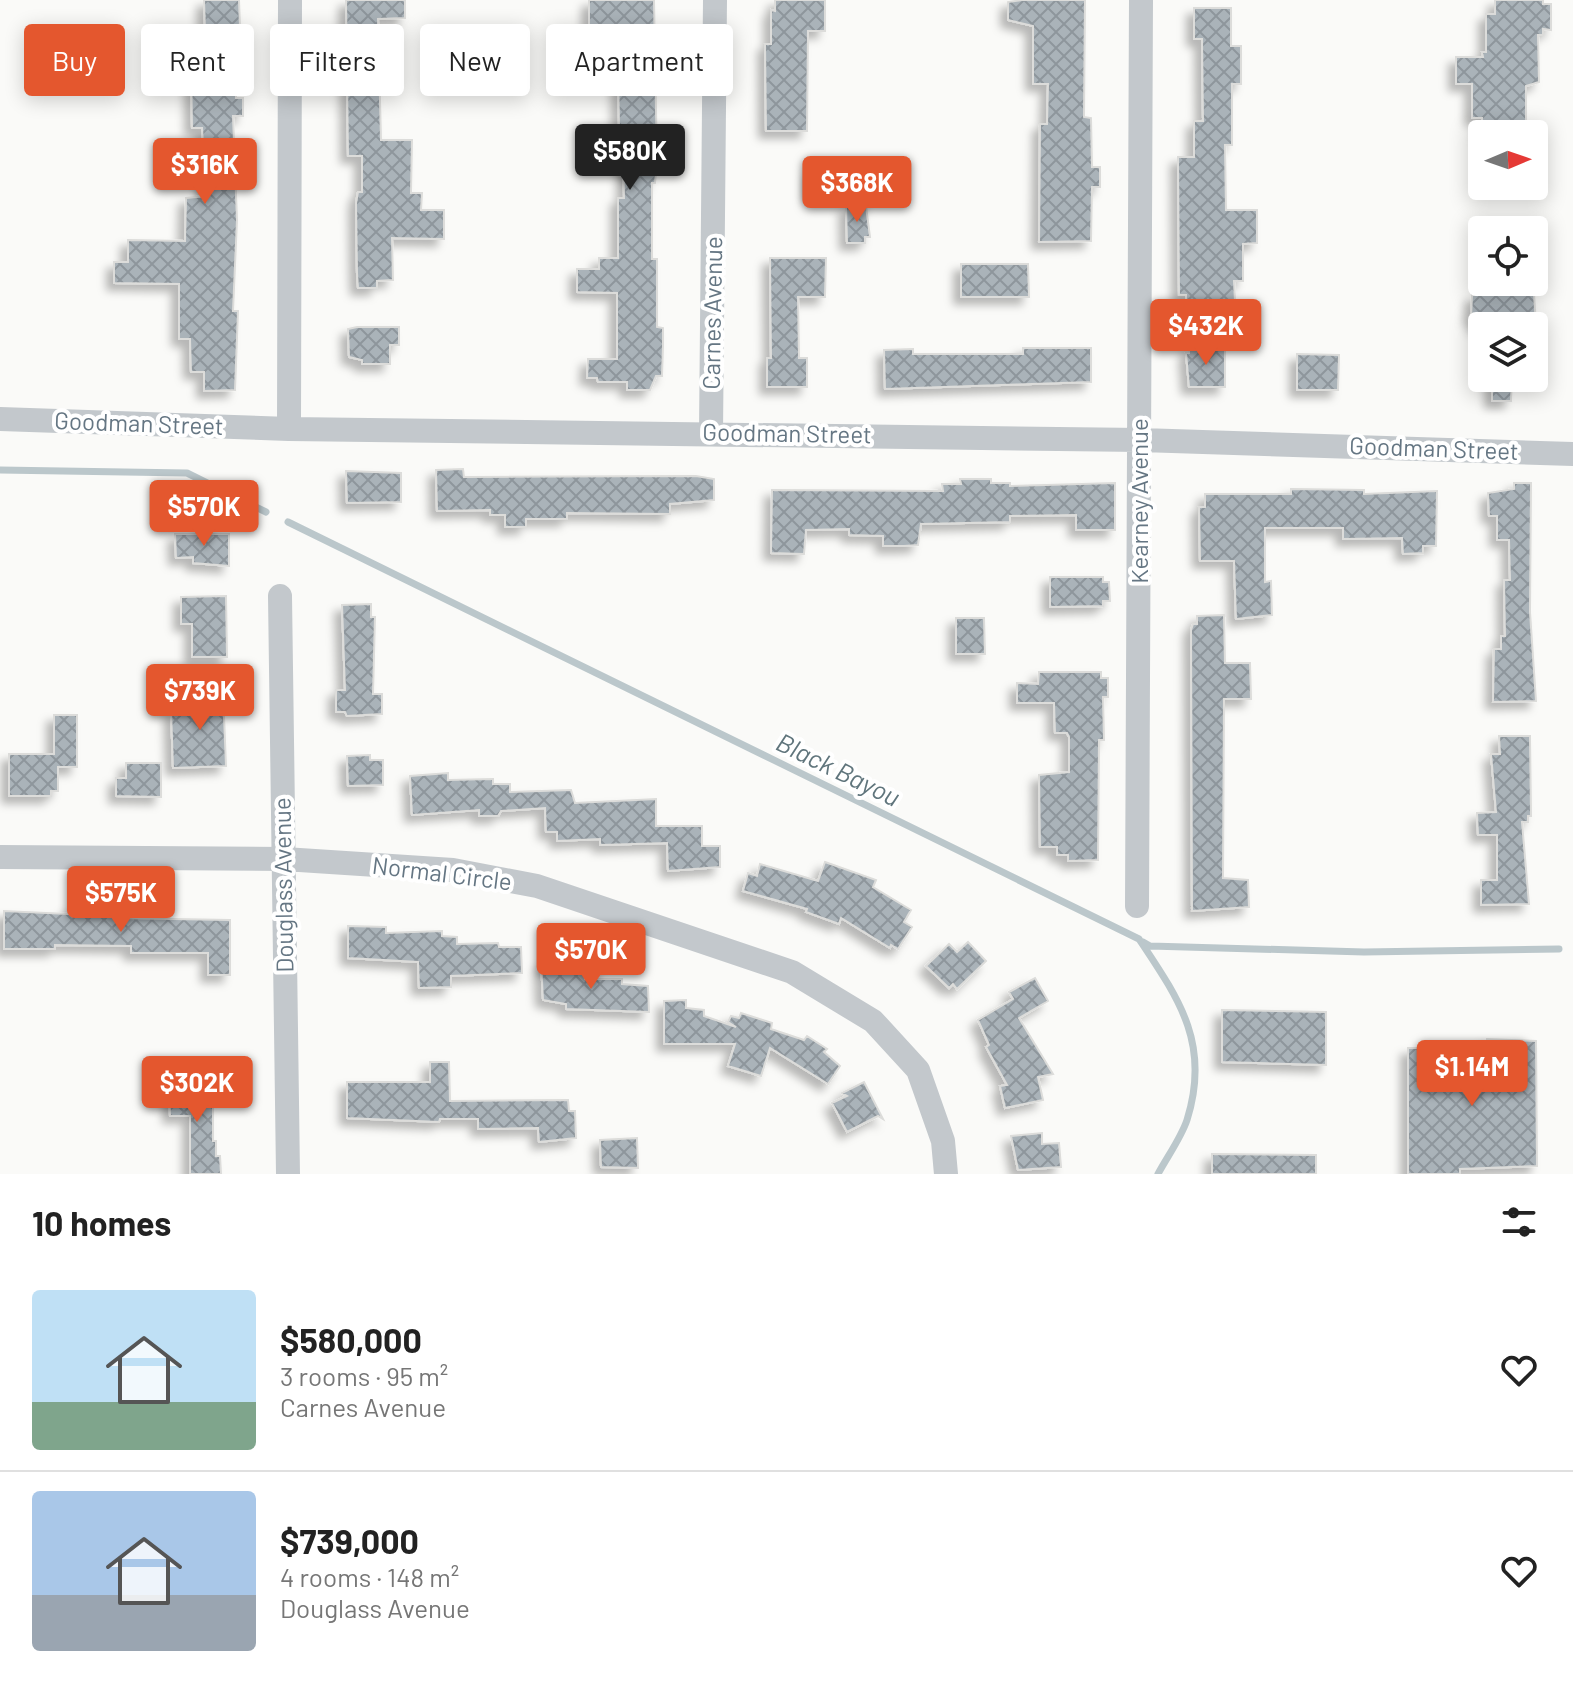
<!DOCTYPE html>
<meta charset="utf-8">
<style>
body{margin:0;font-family:Barlow,sans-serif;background:#f6f6f6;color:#222;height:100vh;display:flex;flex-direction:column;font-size:30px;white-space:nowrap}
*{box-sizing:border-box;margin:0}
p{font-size:26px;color:#767676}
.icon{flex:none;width:44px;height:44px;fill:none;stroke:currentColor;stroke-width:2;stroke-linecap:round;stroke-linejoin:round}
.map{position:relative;height:1174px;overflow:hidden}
.side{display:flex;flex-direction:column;background:#fff;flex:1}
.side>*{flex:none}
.guide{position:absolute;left:24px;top:24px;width:800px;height:72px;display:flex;gap:16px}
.needle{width:52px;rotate:88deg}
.fabs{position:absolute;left:1468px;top:120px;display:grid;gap:16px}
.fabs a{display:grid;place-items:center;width:80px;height:80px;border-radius:8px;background:#fff;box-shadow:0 4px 20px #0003;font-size:40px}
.price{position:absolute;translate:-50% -68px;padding:0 18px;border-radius:8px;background:#e4572e;color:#fff;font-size:26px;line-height:52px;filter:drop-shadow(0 2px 4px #0008)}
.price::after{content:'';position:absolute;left:50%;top:48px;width:24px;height:18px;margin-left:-12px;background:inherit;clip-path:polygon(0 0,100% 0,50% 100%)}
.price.active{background:#222;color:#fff}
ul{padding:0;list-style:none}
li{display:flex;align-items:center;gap:24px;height:200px;padding:0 32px}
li+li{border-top:2px solid #e0e0e0}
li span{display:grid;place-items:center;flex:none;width:224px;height:160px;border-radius:8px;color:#555}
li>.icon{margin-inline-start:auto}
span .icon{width:96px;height:96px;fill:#fffc;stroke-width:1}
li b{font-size:34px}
h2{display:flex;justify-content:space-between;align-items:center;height:96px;padding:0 32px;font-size:34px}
.chip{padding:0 28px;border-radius:8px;background:#fff;box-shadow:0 4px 20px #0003;font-size:28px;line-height:72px}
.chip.active{background:#e4572e;color:#fff}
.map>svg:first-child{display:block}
</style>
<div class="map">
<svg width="1573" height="1174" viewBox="0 0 1573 1174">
<defs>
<pattern id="building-cross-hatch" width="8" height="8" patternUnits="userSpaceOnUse" patternTransform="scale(2)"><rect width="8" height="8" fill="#aab3b9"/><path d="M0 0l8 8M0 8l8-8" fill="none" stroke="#8e969c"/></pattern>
<filter id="shadow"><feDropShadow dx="-7" dy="7" stdDeviation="4" flood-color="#0004"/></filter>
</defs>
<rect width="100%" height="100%" fill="#fafaf8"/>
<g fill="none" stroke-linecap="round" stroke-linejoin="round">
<path stroke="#bbc7cb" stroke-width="7" d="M 0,470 L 187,473 L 266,512
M 288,522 L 1139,939 C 1179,999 1211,1044 1187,1120 C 1181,1138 1167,1157 1158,1174
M 1143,942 L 1150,946 L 1364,952 L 1559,949"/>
</g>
<path fill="url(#building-cross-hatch)" stroke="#dcdcda" stroke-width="2" filter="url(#shadow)" d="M 204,0 L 239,0 L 241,54 L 236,54 L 236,98 L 243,98 L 243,116 L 233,116 L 237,220 L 233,311 L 238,311 L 235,390 L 204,391 L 204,372 L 191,372 L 190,339 L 179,339 L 179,284 L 114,283 L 114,262 L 128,262 L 128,240 L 185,241 L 186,198 L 206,196 L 202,128 L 192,128 L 191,65 L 176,65 L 175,31 L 205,31 Z
M 346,0 L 405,0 L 405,18 L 378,19 L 381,140 L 412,140 L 411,193 L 422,193 L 421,210 L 444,210 L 444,239 L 392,238 L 393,280 L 377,281 L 377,288 L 358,288 L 357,273 L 356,203 L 358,192 L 362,192 L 362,156 L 348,156 Z
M 589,0 L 654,0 L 657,163 L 655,183 L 652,183 L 652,259 L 657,259 L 657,327 L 663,328 L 663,346 L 662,376 L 656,376 L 650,390 L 627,390 L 627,382 L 598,382 L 597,378 L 587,378 L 588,359 L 617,359 L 617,293 L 577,292 L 577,269 L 599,269 L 599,258 L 618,258 L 618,198 L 624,198 L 623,127 L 619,127 L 618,73 L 589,73 Z
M 775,0 L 825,0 L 825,31 L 808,31 L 807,131 L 766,131 L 765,44 L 771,44 L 771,10 L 775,11 Z
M 1022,0 L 1085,0 L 1084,117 L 1091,118 L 1092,167 L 1100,167 L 1100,187 L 1092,187 L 1091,241 L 1039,242 L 1040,124 L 1047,124 L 1048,84 L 1033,84 L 1033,26 L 1008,20 L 1008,2 Z
M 1495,0 L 1543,0 L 1543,4 L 1551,4 L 1551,30 L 1543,29 L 1543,35 L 1538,35 L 1539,82 L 1526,86 L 1526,134 L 1482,134 L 1482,118 L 1472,118 L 1472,84 L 1456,84 L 1456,57 L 1483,57 L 1482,52 L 1486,52 L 1486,14 L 1495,14 Z
M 1194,8 L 1231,8 L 1231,46 L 1241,46 L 1241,84 L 1232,84 L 1232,145 L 1225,145 L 1226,210 L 1257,210 L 1257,243 L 1243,244 L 1243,281 L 1234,281 L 1235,301 L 1186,301 L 1186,295 L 1179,295 L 1178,157 L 1194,157 L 1194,121 L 1203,121 L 1202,39 L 1194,39 Z
M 812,170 L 852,171 L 851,192 L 812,192 Z
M 846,206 L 866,206 L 870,237 L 865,237 L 865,243 L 847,243 Z
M 770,258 L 826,258 L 825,297 L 798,297 L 799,358 L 807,358 L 807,387 L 767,387 L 767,358 L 771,358 Z
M 961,264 L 1028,264 L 1029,297 L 961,297 Z
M 1534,293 L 1536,326 L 1476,326 L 1476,318 L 1471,318 L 1472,295 Z
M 357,327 L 399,327 L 399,345 L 390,345 L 390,364 L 362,364 L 362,360 L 349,357 L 348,329 Z
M 1189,347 L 1225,347 L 1225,387 L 1189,387 L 1186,353 L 1189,353 Z
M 1023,348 L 1091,348 L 1091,382 L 885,389 L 884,350 L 913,349 L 913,354 L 1023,354 Z
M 1297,354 L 1339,355 L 1338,390 L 1297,390 Z
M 1492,378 L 1512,378 L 1511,401 L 1492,401 Z
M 463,469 L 464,477 L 696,476 L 714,479 L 714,500 L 670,504 L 670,514 L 567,513 L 567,519 L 526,519 L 526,527 L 505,527 L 505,515 L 490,515 L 490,510 L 437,511 L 436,470 Z
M 346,471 L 401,473 L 401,502 L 347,503 Z
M 960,479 L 991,479 L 991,483 L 1010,483 L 1010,486 L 1115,483 L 1115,530 L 1076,530 L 1076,515 L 1010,516 L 1010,522 L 921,524 L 918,545 L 904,546 L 883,546 L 883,536 L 849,535 L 849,529 L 806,530 L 804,554 L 771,553 L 772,490 L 943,491 L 942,484 L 961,484 Z
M 1514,483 L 1531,483 L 1530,612 L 1536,701 L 1493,702 L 1494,649 L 1501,649 L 1501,636 L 1505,636 L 1504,580 L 1510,580 L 1509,540 L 1497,540 L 1497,516 L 1489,516 L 1488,493 L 1514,489 Z
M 1291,489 L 1364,490 L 1364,494 L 1437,491 L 1436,546 L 1423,546 L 1423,553 L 1403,554 L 1402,538 L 1343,539 L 1343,528 L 1265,528 L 1265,582 L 1271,581 L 1272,615 L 1236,619 L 1234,561 L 1200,561 L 1199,507 L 1205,507 L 1205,494 L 1291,494 Z
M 175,534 L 229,534 L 229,566 L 193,563 L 193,557 L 176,558 Z
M 1050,577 L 1103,577 L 1103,582 L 1109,582 L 1110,601 L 1103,601 L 1103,606 L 1050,607 Z
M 226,596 L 227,657 L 192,657 L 192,624 L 181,624 L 181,597 Z
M 371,604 L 371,617 L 375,617 L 373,694 L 382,694 L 382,714 L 347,716 L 345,712 L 336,712 L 336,690 L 345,690 L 342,605 Z
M 1224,615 L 1225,663 L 1250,663 L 1251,699 L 1224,699 L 1223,878 L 1248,880 L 1249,907 L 1192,911 L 1191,630 L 1193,624 L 1197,624 L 1197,616 Z
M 956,618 L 984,618 L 985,654 L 956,654 Z
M 1039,672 L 1101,672 L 1101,678 L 1108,678 L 1108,697 L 1103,697 L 1104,740 L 1099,740 L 1098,860 L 1068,861 L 1068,855 L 1057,855 L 1057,847 L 1040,847 L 1039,775 L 1069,772 L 1069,737 L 1067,733 L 1055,733 L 1054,703 L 1017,703 L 1017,683 L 1038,684 Z
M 193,690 L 223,690 L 226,766 L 173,768 L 171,710 L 194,709 Z
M 54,715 L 77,715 L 77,767 L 58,767 L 58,791 L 51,791 L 51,796 L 9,796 L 9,754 L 54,754 Z
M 1499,736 L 1530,736 L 1531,816 L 1528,816 L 1528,822 L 1522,822 L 1529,904 L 1481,905 L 1481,880 L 1497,880 L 1497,835 L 1478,835 L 1477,813 L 1496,812 L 1491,754 L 1500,754 Z
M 370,755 L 370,760 L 383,760 L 383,785 L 348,786 L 347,756 Z
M 126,763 L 161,763 L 161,797 L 116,796 L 116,778 L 126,778 Z
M 448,773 L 448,780 L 493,779 L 493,784 L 510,784 L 510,792 L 571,790 L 575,803 L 656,799 L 656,826 L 702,826 L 702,846 L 720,846 L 720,867 L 668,871 L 667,843 L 600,845 L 600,839 L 557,841 L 557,832 L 546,832 L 545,808 L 501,811 L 498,816 L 479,816 L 479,810 L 412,815 L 410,776 Z
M 825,862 L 876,880 L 873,887 L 911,910 L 904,922 L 912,927 L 898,949 L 891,945 L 890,948 L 841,918 L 839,924 L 806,912 L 807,909 L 743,891 L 748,873 L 757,876 L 760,864 L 818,881 Z
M 68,907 L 117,908 L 116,918 L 230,920 L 230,975 L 208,975 L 208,953 L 131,953 L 131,946 L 55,945 L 55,949 L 4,949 L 4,911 L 68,914 Z
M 348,926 L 386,927 L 386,933 L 442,931 L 442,936 L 457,937 L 457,944 L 498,943 L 499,947 L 521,947 L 522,973 L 451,976 L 451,987 L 419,988 L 418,962 L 348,958 Z
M 968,942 L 986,961 L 957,989 L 953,984 L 949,988 L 926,966 L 949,944 L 957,952 Z
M 541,962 L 584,966 L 585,979 L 622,979 L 622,984 L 648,986 L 649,1012 L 566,1009 L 566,1004 L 543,1000 Z
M 1035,978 L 1048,1001 L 1019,1018 L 1053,1074 L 1038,1077 L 1043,1100 L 1005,1108 L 1000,1086 L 1007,1085 L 986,1047 L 989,1045 L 978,1020 L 1013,999 L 1009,992 Z
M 686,1000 L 686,1008 L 704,1010 L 704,1016 L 736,1027 L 728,1022 L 731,1016 L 739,1018 L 741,1013 L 772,1023 L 771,1029 L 804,1040 L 807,1036 L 827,1049 L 824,1052 L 840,1066 L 828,1084 L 770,1048 L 761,1076 L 728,1066 L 735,1044 L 664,1044 L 664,1001 Z
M 1222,1010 L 1326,1012 L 1326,1065 L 1222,1062 Z
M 1487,1039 L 1536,1041 L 1537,1166 L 1460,1169 L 1460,1174 L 1408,1174 L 1408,1048 L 1487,1048 Z
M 430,1062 L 449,1062 L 450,1101 L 568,1100 L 569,1111 L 575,1111 L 576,1138 L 539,1142 L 538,1128 L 478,1129 L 478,1119 L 440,1119 L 439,1122 L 347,1118 L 347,1082 L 430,1082 Z
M 864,1082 L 883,1119 L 878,1116 L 847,1132 L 832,1103 L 847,1096 L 842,1093 Z
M 169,1083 L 213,1083 L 213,1141 L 216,1141 L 216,1156 L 220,1156 L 221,1174 L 190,1174 L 190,1116 L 170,1116 Z
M 1042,1133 L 1042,1144 L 1059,1143 L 1061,1167 L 1018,1170 L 1011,1136 Z
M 637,1138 L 638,1168 L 601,1167 L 600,1140 Z
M 1212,1154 L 1316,1155 L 1316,1174 L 1212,1174 Z"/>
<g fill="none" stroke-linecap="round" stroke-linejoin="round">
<path stroke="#c3c8cc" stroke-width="24" d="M 0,419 L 289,429 L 1141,440 L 1573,454
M 289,429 L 290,0
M 711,433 L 715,0
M 280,596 L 288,1174
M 0,857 L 284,859 L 453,870 L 537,886 L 792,972 L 873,1021 L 918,1070 L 943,1141 L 946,1174
M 1137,906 L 1141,0"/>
</g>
<g text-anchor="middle" stroke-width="8" stroke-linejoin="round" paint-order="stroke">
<g font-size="24" fill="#657683" stroke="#fff">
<text transform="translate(713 313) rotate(-89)" y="8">Carnes Avenue</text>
<text transform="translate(139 424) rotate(2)" y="8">Goodman Street</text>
<text transform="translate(787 434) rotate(1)" y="8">Goodman Street</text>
<text transform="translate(1434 449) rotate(2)" y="8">Goodman Street</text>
<text transform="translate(1140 501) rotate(-90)" y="8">Kearney Avenue</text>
<text transform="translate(442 874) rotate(7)" y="8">Normal Circle</text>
<text transform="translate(284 885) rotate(-91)" y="8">Douglass Avenue</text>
</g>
<g font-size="26" font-style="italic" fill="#60757c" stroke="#fff">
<text transform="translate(838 770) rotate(26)" y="9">Black Bayou</text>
</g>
</g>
</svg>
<div class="fabs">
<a><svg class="needle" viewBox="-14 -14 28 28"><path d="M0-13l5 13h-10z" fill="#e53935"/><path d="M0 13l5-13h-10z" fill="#767676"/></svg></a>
<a><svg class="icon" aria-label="locate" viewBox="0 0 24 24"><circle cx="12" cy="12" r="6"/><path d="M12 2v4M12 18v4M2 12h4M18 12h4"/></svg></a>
<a><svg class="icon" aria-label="layers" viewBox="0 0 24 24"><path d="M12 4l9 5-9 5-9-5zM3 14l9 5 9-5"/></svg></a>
</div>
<b class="price active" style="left:630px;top:192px">$580K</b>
<b class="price" style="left:205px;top:206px">$316K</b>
<b class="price" style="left:857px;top:224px">$368K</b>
<b class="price" style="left:1206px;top:367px">$432K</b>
<b class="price" style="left:204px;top:548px">$570K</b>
<b class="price" style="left:200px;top:732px">$739K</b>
<b class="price" style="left:121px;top:934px">$575K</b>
<b class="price" style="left:591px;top:991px">$570K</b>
<b class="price" style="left:1472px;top:1108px">$1.14M</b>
<b class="price" style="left:197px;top:1124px">$302K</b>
<div class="guide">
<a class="chip active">Buy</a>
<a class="chip">Rent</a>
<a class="chip">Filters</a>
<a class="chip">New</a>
<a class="chip">Apartment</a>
</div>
</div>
<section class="side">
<h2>10 homes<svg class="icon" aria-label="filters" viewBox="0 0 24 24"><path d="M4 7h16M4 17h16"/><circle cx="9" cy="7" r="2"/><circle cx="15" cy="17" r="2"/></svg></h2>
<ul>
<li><span style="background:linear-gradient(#bfe0f5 70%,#7fa58c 0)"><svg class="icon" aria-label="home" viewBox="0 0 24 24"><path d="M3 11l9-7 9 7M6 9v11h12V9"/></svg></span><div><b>$580,000</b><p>3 rooms · 95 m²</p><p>Carnes Avenue</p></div><svg class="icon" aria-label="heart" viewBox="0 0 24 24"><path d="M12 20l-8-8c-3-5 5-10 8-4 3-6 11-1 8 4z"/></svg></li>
<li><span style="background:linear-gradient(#a9c7e8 65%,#9aa5b1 0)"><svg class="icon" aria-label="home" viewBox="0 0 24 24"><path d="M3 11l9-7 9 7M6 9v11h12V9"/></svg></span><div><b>$739,000</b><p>4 rooms · 148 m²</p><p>Douglass Avenue</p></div><svg class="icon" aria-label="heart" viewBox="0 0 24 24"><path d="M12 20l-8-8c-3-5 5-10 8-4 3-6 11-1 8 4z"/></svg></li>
</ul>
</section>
